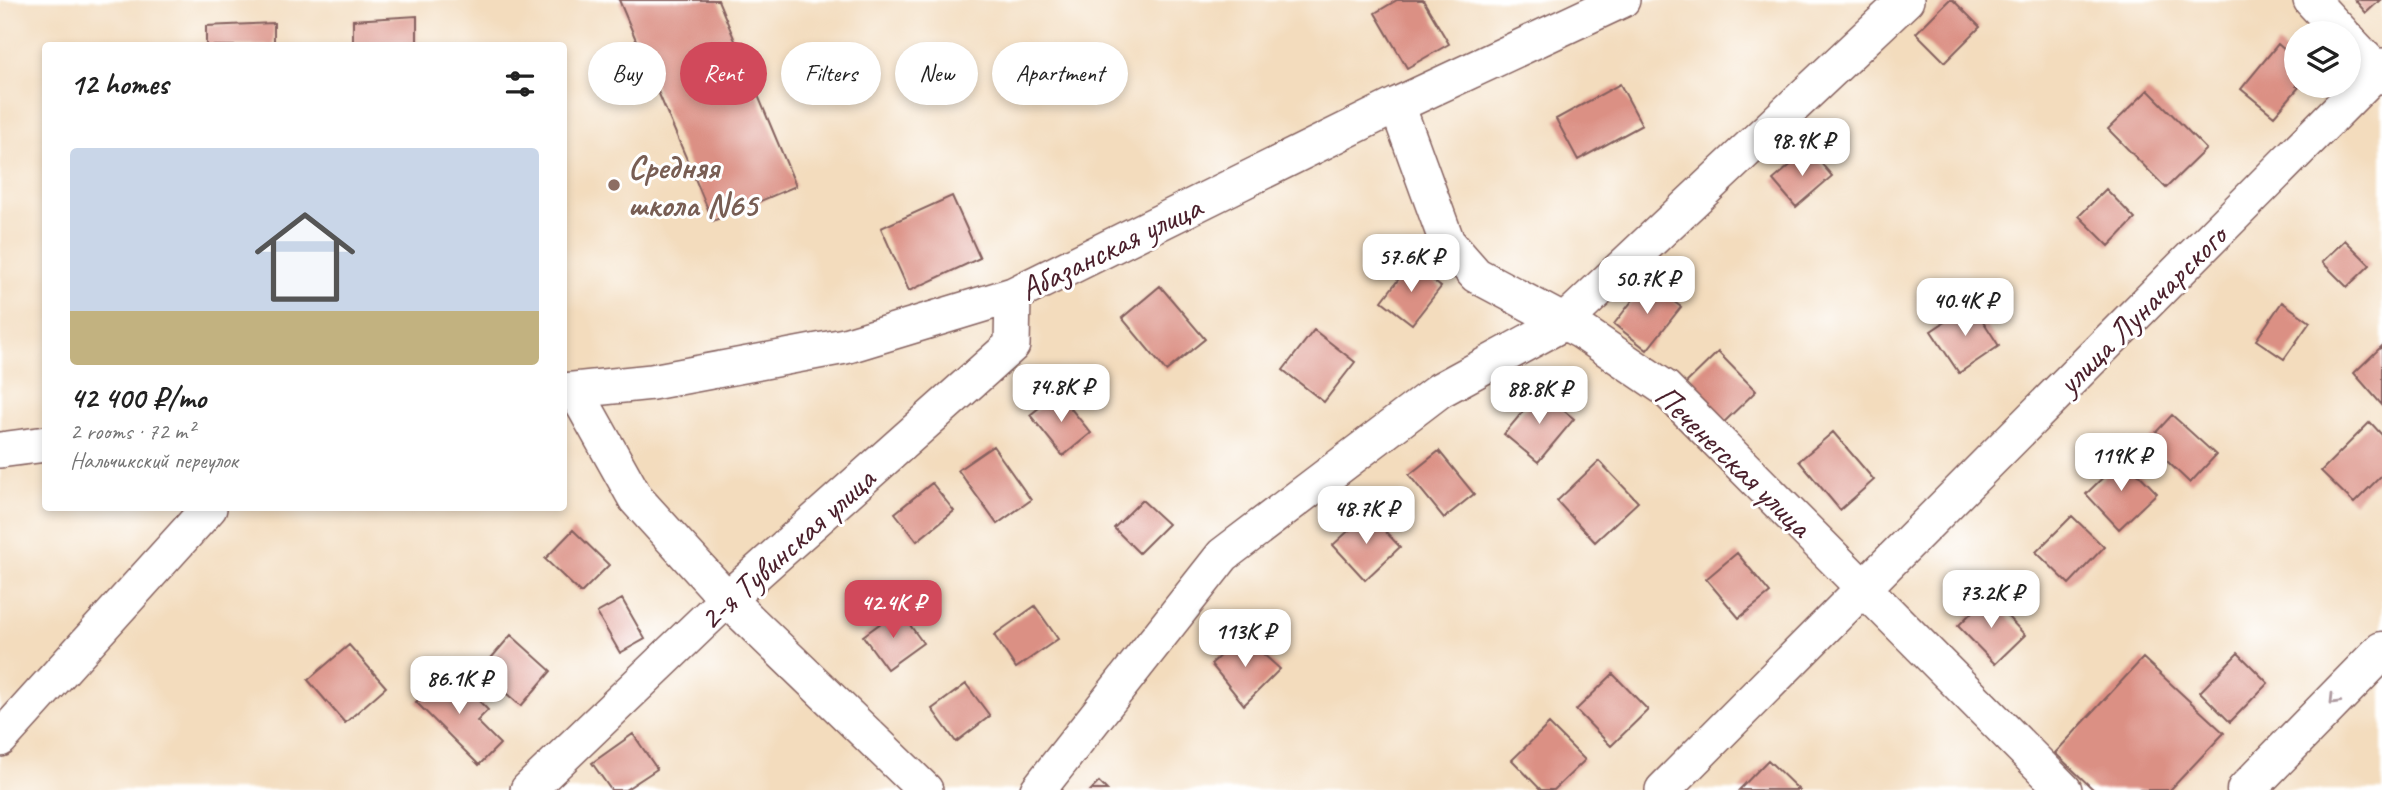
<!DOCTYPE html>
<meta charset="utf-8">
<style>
body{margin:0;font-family:Caveat,sans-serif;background:#f2f2f2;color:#222;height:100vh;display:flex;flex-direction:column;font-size:26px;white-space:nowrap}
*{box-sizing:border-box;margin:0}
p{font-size:23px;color:#767676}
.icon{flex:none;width:38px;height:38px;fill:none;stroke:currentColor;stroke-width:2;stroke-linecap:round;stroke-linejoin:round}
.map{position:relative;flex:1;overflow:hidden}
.drawer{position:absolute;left:42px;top:42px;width:525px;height:469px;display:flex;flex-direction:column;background:#fff;border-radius:7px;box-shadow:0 4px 10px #0003}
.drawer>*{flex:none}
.guide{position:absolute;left:588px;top:42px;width:665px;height:63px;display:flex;gap:14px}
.fabs{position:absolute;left:2284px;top:21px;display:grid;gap:14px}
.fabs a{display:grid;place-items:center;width:77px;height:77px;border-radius:50%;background:#fff;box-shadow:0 4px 10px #0003;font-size:35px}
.price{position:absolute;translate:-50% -60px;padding:0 16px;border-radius:14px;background:#fff;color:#222;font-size:23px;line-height:46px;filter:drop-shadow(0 2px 4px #0008)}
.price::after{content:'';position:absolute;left:50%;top:42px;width:21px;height:16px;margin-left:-10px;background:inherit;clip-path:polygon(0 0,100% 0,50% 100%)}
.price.on{background:#d1495b;color:#fff}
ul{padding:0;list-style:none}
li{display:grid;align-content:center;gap:14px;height:371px;padding:0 28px}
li+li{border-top:2px solid #e0e0e0}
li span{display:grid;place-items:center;height:217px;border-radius:7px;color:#555}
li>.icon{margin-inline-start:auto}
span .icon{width:126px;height:126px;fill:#fffc;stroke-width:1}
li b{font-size:30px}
h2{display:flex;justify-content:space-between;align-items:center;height:84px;padding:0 28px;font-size:30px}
.pill{padding:0 24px;border-radius:32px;background:#fff;box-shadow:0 4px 10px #0003;font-size:24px;line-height:63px}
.pill.on{background:#d1495b;color:#fff}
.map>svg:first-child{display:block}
</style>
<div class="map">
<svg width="2382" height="790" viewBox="0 0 2382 790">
<rect width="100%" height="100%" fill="#fff"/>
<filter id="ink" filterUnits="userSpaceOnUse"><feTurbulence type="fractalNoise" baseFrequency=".0143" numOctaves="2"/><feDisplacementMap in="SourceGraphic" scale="14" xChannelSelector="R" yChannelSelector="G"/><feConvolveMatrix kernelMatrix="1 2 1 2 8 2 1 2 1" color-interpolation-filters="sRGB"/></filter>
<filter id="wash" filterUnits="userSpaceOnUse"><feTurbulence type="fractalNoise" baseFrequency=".00686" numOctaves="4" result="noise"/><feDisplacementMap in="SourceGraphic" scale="28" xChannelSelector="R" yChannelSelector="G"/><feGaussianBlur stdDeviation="1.57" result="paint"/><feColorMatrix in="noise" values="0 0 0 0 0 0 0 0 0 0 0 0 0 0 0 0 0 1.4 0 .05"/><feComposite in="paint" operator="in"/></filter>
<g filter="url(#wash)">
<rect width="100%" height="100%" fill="#f3dcbd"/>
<g id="blocks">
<path fill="#db9084" d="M 619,0 L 718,0 L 796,186 L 713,221 Z
M 1397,0 L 1423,0 L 1449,44 L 1407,68 L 1375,13 Z
M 1949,0 L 1953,0 L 1980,27 L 1945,62 L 1916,33 Z
M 2355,0 L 2380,0 L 2366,13 Z
M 417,16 L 417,46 L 353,46 L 353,20 Z
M 274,23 L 274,46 L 206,46 L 206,26 Z
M 2278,44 L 2296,60 L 2296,86 L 2300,86 L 2274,116 L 2241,89 Z
M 1620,84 L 1642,125 L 1578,160 L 1556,119 Z
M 2148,90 L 2206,149 L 2166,188 L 2108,129 Z
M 1809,149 L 1832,176 L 1796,207 L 1773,180 Z
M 2106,189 L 2135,219 L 2109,246 L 2079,216 Z
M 952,196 L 980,258 L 909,291 L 881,228 Z
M 2345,240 L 2370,265 L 2347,287 L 2322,262 Z
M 1411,263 L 1441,287 L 1412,324 L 1382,301 Z
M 1647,282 L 1681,307 L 1647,350 L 1614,324 Z
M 1160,286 L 1205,339 L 1166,371 L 1122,318 Z
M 2282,302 L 2310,322 L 2284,359 L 2256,340 Z
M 1972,304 L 1999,346 L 1959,373 L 1931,331 Z
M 1314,330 L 1355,362 L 1324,402 L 1283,370 Z
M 2382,346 L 2382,405 L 2354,373 Z
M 1718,352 L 1756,391 L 1720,426 L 1682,387 Z
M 1540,391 L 1574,419 L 1538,462 L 1504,434 Z
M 1058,393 L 1091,433 L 1063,456 L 1030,415 Z
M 2172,415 L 2216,455 L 2190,483 L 2147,442 Z
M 2370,422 L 2382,435 L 2382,475 L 2354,503 L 2321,471 Z
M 1833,432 L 1874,480 L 1840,510 L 1799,461 Z
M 993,446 L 1031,500 L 997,524 L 958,470 Z
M 1439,451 L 1474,494 L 1444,518 L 1409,475 Z
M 2123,458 L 2157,493 L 2119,529 L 2086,494 Z
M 1599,461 L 1638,502 L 1595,542 L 1557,501 Z
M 932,483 L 954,511 L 917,541 L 895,513 Z
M 1142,500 L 1168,524 L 1139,553 L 1114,528 Z
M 1368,513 L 1400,547 L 1365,580 L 1333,545 Z
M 2072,516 L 2104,547 L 2069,584 L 2036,552 Z
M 573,530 L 609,565 L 581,593 L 545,559 Z
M 1737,553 L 1770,593 L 1739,618 L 1706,579 Z
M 1988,596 L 2025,635 L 1995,664 L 1958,626 Z
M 622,599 L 645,639 L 620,653 L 597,613 Z
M 1035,606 L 1058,639 L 1016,668 L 994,635 Z
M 899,610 L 923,643 L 887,669 L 863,636 Z
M 511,635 L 551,671 L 521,706 L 480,671 Z
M 1242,635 L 1280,669 L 1244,705 L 1211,664 Z
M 349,645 L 386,687 L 345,723 L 308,680 Z
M 2238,653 L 2268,683 L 2230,722 L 2200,692 Z
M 2143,658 L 2224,733 L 2170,790 L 2094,790 L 2055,753 Z
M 449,671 L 488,710 L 477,721 L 500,744 L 479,765 L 416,702 Z
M 1613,674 L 1648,710 L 1611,746 L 1576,710 Z
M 966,684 L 990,716 L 956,742 L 932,709 Z
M 1549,724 L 1585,760 L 1554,790 L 1541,790 L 1512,760 Z
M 633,734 L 657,769 L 625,790 L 611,790 L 592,763 Z
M 1768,760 L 1799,790 L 1739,790 Z
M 1099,782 L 1107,790 L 1091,790 Z"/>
</g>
</g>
<g filter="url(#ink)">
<use href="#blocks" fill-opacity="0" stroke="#85615e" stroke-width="2"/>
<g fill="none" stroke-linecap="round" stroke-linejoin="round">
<g stroke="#85615e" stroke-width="38">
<path id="minor" d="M 2311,0 L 2342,33
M 2348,40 L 2382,76
M 1397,105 L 1447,242 L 1476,275 L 1581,331 L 1665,388 L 2064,790
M 575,390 L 636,499 L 727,599 L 925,790
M 564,391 L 652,382 L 845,346 L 1013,295 L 1397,105 L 1622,0
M 0,450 L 46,444
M 0,739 L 209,508
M 528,790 L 727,599 L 1012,345 L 1013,295
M 1038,790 L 1223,555 L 1440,390 L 1563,323 L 1906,0
M 1663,790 L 2382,66"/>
</g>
<g stroke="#85615e" stroke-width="41">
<path id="major" d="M 2246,790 L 2382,651"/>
</g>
<use href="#minor" stroke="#fff" stroke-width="35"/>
<use href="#major" stroke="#fff" stroke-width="38"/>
</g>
<defs><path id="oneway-chevron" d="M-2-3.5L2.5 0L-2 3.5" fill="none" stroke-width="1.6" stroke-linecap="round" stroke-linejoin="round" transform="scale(1.75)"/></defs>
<use stroke="#ae9aa0" href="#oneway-chevron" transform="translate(2334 700) rotate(134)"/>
</g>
<circle fill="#8d6e63" stroke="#fff" stroke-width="2.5" cx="614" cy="185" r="7"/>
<g text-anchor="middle" stroke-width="6" stroke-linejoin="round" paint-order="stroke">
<g font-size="33" font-weight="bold" fill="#785e54" stroke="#fff" text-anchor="start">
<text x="628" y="178">Средняя<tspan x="628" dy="38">школа N65</tspan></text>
</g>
<g font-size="33" fill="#4a1f2b" stroke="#fff">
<text transform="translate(1110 247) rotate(-26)" y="12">Абазанская улица</text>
<text transform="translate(2141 309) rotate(-45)" y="12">улица Луначарского</text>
<text transform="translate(1734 460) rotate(44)" y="12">Печенегская улица</text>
<text transform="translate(786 548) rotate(-42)" y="12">2-я Тувинская улица</text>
</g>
</g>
</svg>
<div class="fabs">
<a><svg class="icon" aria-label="layers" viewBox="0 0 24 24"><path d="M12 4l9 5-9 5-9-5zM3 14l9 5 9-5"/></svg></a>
</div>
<b class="price" style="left:1802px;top:178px">98.9K ₽</b>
<b class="price" style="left:1411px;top:294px">57.6K ₽</b>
<b class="price" style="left:1647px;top:316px">50.7K ₽</b>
<b class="price" style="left:1965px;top:338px">40.4K ₽</b>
<b class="price" style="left:1061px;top:424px">74.8K ₽</b>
<b class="price" style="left:1539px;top:426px">88.8K ₽</b>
<b class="price" style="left:2121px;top:493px">119K ₽</b>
<b class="price" style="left:1366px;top:546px">48.7K ₽</b>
<b class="price" style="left:1991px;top:630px">73.2K ₽</b>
<b class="price on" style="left:893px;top:640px">42.4K ₽</b>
<b class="price" style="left:1245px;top:669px">113K ₽</b>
<b class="price" style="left:459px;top:716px">86.1K ₽</b>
<div class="guide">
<a class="pill">Buy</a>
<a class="pill on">Rent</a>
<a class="pill">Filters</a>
<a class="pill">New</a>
<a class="pill">Apartment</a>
</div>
<section class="drawer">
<h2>12 homes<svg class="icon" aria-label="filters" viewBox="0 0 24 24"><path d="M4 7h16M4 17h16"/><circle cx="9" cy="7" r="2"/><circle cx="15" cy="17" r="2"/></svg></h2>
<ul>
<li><span style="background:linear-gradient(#c9d6e8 75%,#c2b280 0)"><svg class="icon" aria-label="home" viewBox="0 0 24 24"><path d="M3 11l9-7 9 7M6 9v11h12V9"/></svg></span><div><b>42 400 ₽/mo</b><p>2 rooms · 72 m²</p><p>Нальчикский переулок</p></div></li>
</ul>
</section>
</div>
